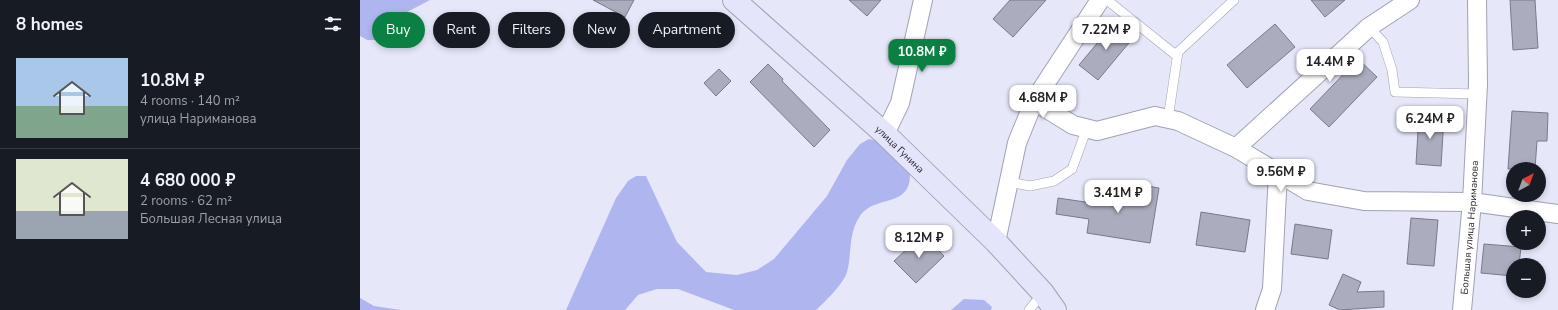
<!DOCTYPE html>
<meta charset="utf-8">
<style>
body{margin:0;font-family:"Nunito Sans",sans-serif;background:#242831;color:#f1f3f6;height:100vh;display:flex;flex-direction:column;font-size:15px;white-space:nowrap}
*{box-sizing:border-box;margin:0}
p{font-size:13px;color:#9ea1a6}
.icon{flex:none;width:22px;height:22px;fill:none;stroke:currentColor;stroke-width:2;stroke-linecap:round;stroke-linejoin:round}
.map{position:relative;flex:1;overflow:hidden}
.sheet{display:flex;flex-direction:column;background:#171b24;width:360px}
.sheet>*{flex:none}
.guide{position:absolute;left:12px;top:12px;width:380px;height:36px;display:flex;gap:8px}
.needle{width:26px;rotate:41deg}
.tools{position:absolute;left:1146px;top:162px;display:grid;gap:8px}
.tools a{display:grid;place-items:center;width:40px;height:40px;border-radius:50%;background:#171b24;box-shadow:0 2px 6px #0003;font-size:20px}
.price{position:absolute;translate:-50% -34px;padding:0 9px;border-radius:8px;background:#fff;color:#222;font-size:13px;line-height:26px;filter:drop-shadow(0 1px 2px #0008)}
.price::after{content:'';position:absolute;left:50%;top:24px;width:12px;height:9px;margin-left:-6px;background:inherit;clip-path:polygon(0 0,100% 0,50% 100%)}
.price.active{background:#0b8043;color:#fff}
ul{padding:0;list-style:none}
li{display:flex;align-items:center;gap:12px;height:100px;padding:0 16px}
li+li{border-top:1px solid #363941}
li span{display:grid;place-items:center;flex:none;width:112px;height:80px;border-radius:0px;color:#555}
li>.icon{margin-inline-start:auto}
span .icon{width:48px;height:48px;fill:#fffc;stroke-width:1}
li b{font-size:17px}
h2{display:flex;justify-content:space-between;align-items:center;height:48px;padding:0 16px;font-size:17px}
.tag{padding:0 14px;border-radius:18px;background:#171b24;box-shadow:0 2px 6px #0003;font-size:14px;line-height:36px}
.tag.active{background:#0b8043;color:#fff}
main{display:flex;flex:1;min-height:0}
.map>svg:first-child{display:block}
</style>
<main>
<section class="sheet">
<h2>8 homes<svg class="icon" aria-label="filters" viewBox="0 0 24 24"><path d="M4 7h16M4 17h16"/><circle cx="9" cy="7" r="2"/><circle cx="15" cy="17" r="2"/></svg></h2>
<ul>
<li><span style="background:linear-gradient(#a9c7e8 60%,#7fa58c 0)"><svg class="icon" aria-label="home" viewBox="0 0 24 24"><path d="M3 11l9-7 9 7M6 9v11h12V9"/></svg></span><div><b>10.8M ₽</b><p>4 rooms · 140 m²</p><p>улица Нариманова</p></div></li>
<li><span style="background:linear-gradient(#dfe7d0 65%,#9aa5b1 0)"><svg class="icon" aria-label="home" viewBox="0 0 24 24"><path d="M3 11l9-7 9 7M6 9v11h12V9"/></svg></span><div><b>4 680 000 ₽</b><p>2 rooms · 62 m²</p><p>Большая Лесная улица</p></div></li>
</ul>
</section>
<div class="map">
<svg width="1198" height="310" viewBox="0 0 1198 310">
<rect width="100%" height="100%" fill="#e6e8fa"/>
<path fill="#afb5ef" d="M 0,0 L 70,0 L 47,12 L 17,40 L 7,40 L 0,36 Z
M 509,139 L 519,141 L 550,173 C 551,209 515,194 500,216 C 488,233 492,254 487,272 C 484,283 465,302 456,310 L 374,310 L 318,289 L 297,289 L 278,295 L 265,310 L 206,310 L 256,198 L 268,181 L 276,176 L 286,176 L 317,242 L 346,272 L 377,275 L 397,270 L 414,259 L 467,196 L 487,160 L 500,144 Z
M 0,298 L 14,306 L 41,310 L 0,310 Z
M 604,299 L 624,300 L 632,307 L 631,310 L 591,310 Z"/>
<path fill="#abadbe" stroke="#787a8a" d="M 233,0 L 274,0 L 265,17 Z
M 489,0 L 521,0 L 507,16 Z
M 650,0 L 686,0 L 653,37 L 633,19 Z
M 951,0 L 985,0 L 965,17 Z
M 1150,0 L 1175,0 L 1178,48 L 1153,50 Z
M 755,22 L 773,38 L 738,80 L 719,65 Z
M 915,24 L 935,47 L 887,88 L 867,65 Z
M 998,59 L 1017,77 L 969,127 L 950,109 Z
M 408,64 L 423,79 L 422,81 L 470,130 L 454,147 L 390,82 Z
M 359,69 L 371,81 L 356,96 L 344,83 Z
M 1152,111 L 1188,113 L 1187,141 L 1177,141 L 1175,169 L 1148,169 Z
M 1059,115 L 1084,117 L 1081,166 L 1056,164 Z
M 763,182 L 799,188 L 790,243 L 727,233 L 729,219 L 696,214 L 698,198 L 759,207 Z
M 841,212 L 890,220 L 885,252 L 836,245 Z
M 1051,218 L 1078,220 L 1074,266 L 1047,264 Z
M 935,224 L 972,230 L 968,259 L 931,254 Z
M 563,234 L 584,256 L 556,283 L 534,261 Z
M 1124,244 L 1161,247 L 1159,265 L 1153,265 L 1153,276 L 1121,273 Z
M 983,274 L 1001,282 L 997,292 L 1024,291 L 1024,307 L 980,310 L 969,305 Z"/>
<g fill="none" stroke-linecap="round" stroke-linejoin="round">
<g stroke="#a0a2b3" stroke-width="10">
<path id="lane" d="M 747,0 L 817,56
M 1009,27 L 1023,42 L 1032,70 L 1035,92 L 1118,94
M 808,119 L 818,52 L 874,0
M 649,182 L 670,186 L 694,181 L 712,169 L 727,128
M 669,310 L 683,293"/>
</g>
<g stroke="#a0a2b3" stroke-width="20">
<g id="street">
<path d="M 674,101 L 713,125 L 737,131 L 795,116 L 818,121 L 876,148 L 948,191 L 1004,201 L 1112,202 L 1198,214"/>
<path d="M 525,134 L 540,103 L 563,0"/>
<path d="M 876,148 L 1009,27 L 1050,0"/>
<path d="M 636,242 L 657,143 L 674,101 L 740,0"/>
<path d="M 905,310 L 912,289 L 918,173"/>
<path id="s1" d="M 1102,310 L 1112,202 L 1118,84 L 1117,0"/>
</g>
</g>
<g stroke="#a0a2b3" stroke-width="24">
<g id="secondary">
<path id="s2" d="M 374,0 L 525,134 L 636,242 L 683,293 L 695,310"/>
</g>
</g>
<use href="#lane" stroke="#fff" stroke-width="9"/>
<use href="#street" stroke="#fff" stroke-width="18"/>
<use href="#secondary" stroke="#e4e5fa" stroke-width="22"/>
</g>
<g text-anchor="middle" stroke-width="3" stroke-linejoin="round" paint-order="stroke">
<g font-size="10" fill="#27272e" stroke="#fff">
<text dy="4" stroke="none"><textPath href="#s2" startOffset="223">улица Гунина</textPath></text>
<text dy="4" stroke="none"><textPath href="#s1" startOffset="83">Большая улица Нариманова</textPath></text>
</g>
</g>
</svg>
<div class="tools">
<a><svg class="needle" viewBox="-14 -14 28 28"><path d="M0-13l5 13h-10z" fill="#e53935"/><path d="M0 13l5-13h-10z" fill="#9ea1a6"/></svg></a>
<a>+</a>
<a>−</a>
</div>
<b class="price" style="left:746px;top:51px">7.22M ₽</b>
<b class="price active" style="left:562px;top:73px">10.8M ₽</b>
<b class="price" style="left:970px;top:83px">14.4M ₽</b>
<b class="price" style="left:683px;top:119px">4.68M ₽</b>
<b class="price" style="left:1070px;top:140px">6.24M ₽</b>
<b class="price" style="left:921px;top:193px">9.56M ₽</b>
<b class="price" style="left:758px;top:214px">3.41M ₽</b>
<b class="price" style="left:559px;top:259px">8.12M ₽</b>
<div class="guide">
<a class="tag active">Buy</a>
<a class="tag">Rent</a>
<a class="tag">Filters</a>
<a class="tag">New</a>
<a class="tag">Apartment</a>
</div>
</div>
</main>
